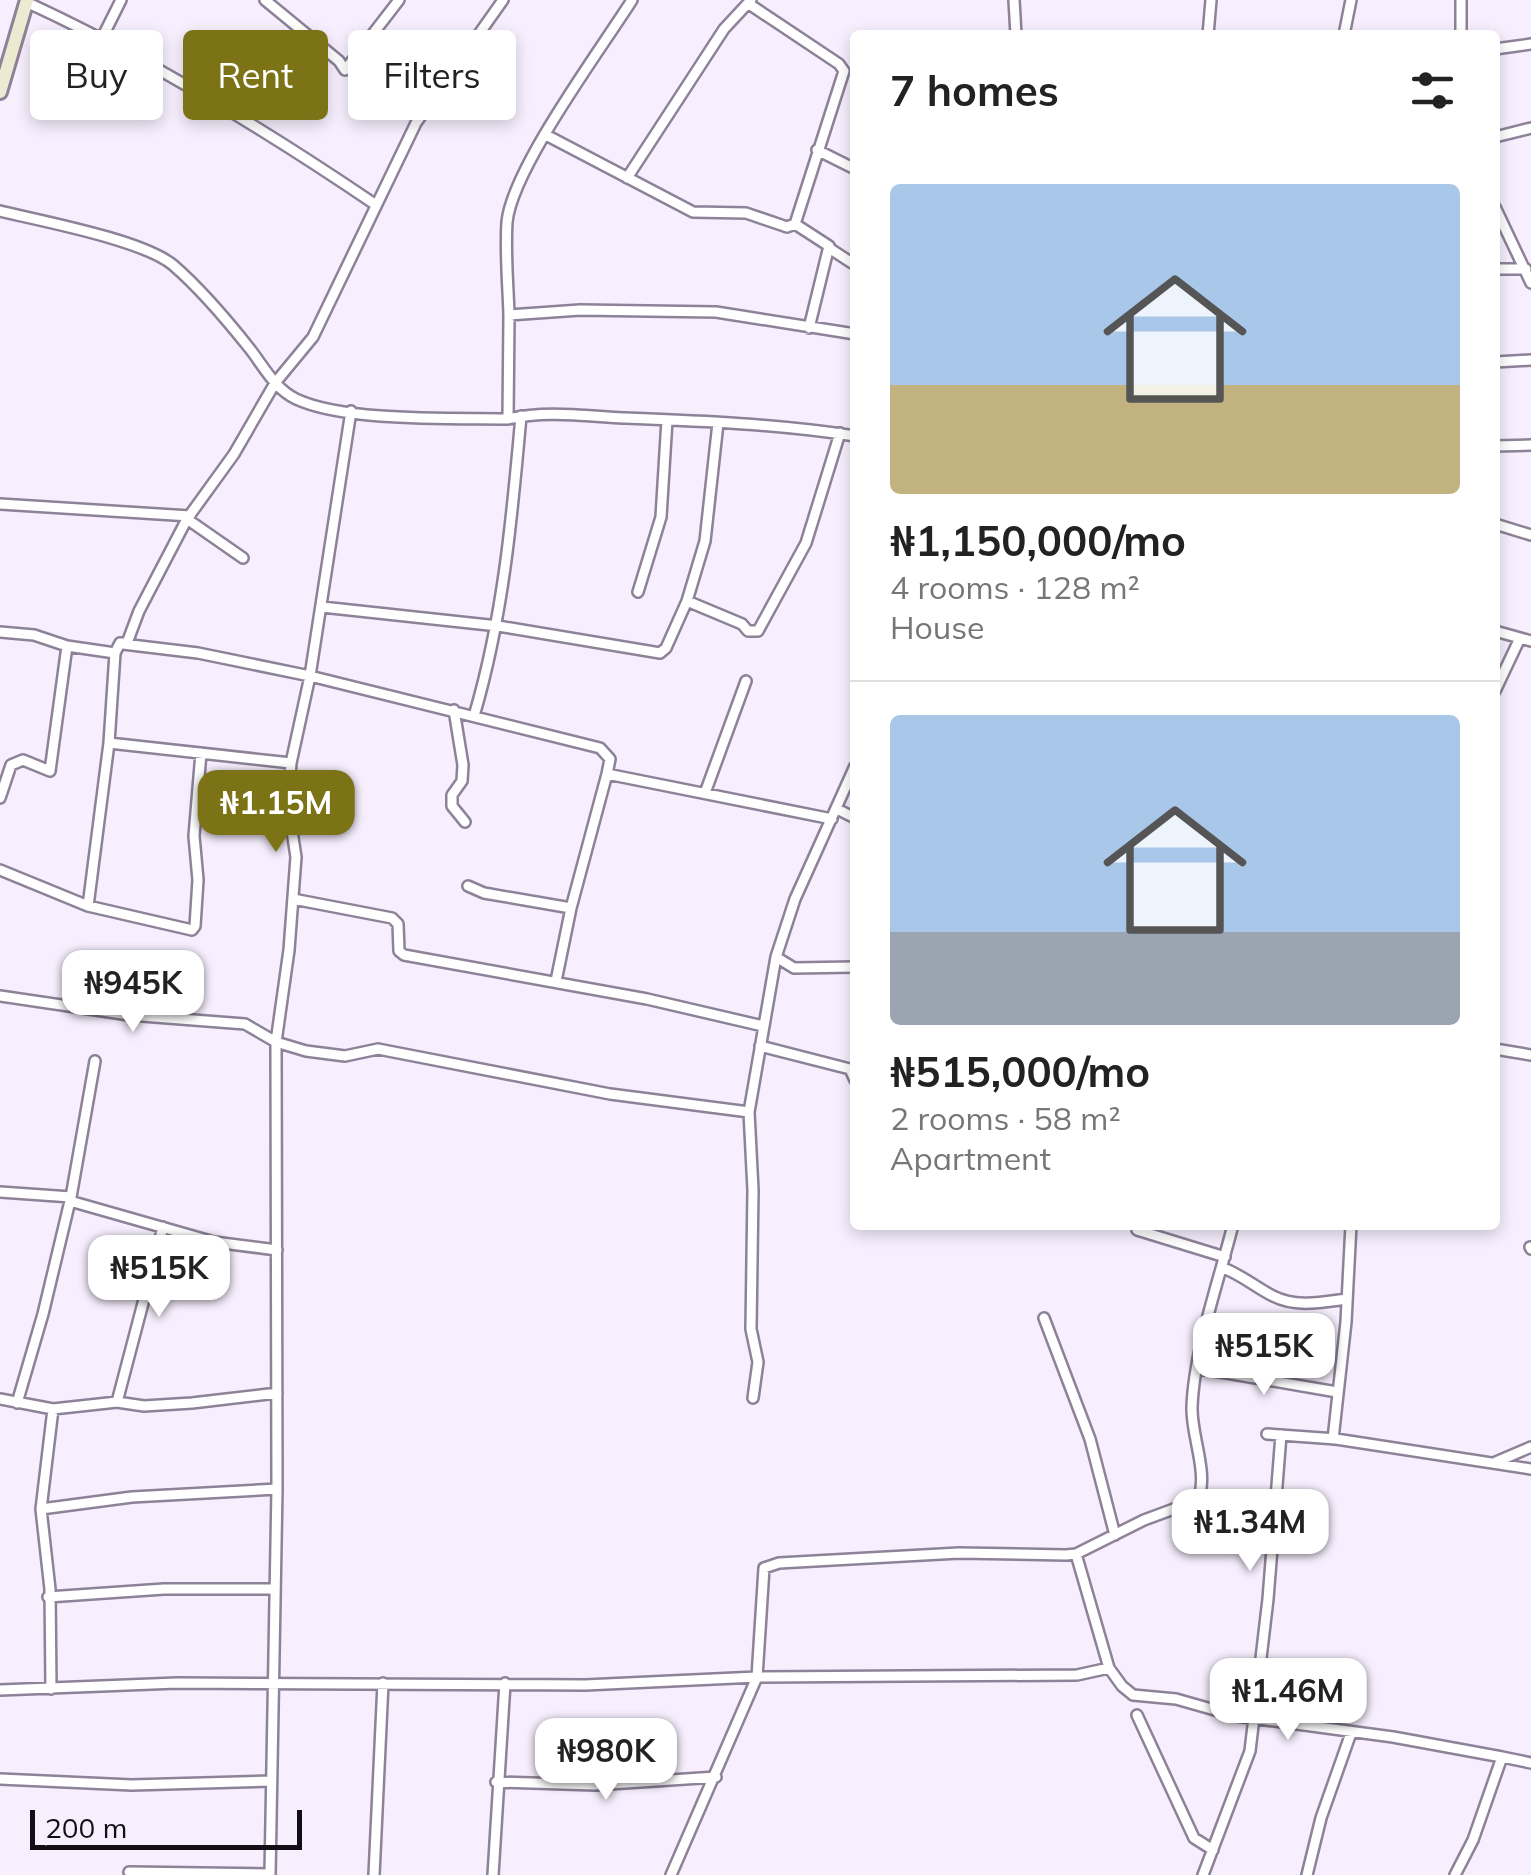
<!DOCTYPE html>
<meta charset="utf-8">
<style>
body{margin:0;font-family:Mulish,sans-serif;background:#f2f2f2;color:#222;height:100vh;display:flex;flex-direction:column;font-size:38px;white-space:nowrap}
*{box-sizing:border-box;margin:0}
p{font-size:32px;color:#767676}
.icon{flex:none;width:55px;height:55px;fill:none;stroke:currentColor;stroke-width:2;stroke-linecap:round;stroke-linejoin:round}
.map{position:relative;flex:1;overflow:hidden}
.panel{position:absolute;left:850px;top:30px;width:650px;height:1200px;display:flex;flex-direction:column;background:#fff;border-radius:10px;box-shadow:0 5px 15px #0003}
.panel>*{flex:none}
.guide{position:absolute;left:30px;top:30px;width:670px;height:90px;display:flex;gap:20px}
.scale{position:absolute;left:30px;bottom:25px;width:272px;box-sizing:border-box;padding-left:10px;border:5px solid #120e16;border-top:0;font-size:28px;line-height:35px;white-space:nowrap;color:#120e16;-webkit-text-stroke:8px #f7effe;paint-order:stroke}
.price{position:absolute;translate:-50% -85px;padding:0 22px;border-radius:20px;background:#fff;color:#222;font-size:32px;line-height:65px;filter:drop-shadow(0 2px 5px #0008)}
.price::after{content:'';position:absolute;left:50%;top:60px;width:30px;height:22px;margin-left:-15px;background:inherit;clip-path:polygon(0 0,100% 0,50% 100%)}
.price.selected{background:#7b7316;color:#fff}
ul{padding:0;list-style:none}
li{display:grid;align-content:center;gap:20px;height:530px;padding:0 40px}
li+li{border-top:2px solid #e0e0e0}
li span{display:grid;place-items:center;height:310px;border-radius:10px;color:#555}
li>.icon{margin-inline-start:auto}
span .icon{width:180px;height:180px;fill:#fffc;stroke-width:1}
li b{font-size:42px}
h2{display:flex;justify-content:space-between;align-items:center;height:120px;padding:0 40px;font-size:42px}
.chip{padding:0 35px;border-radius:10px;background:#fff;box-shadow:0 5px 15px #0003;font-size:35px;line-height:90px}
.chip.selected{background:#7b7316;color:#fff}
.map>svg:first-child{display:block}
</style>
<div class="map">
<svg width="1531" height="1875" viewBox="0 0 1531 1875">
<rect width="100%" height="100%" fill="#f7effe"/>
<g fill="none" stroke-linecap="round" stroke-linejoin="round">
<g stroke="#8d8298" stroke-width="14">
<path id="street" d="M 265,0 L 339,61 L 345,70 L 399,0
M 1014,0 L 1016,35
M 26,2 C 148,58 264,129 376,205
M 1208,35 L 1211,0
M 1344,35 L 1351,0
M 1461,35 L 1461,0
M 101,40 L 121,0
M 1495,49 L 1531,44
M 546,135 L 693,212 L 746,213 L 787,227 L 795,224 L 844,71 L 839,64 L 749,4
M 1495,137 L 1531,128
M 817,150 L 855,169
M 627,178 L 724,29 L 751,0
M 1495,207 L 1531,283
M 0,211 C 41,221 143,240 173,265 C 202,290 227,320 250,349 C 264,367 275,389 296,399 C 345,422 452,418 508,419 C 544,410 586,416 623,418 C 700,421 779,424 855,436
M 795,224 L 829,246 L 809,328
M 829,248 L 855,265
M 1495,269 L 1526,269
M 509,315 C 508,284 505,252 507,222 C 512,169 601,49 632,0
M 1495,362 L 1531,360
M 508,419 L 509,315 L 580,310 L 716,312 L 855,334
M 1495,446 L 1531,445
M 0,504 L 190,516
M 187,519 L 243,558
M 1495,524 L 1531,535
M 638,592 L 661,517 L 667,420
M 687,601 L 742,624 L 748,631 L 758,631 L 806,543 L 840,433
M 322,607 L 498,626 L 660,653 L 666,648 L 687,601 L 705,541 L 718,423
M 1495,631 L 1531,641
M 0,632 L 34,635 L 67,646 L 115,653 L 120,643 L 127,643 L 139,611 L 187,519 L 234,454 L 275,383 L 313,337 L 416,123 L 503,0
M 123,644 L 198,653 L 310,676 L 600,748 L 610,759 L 607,774 L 571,908 L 556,981
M 1495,691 L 1520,638
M 454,710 L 463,765 L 462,781 L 452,795 L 452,806 L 465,822
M 474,716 C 503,618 512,518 521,416
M 109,743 L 291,763
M 607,774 L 832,819
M 705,793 L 746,681
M 0,798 L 11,765 L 23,760 L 50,771 L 67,646
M 837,809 L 855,818
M 0,870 L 88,906 L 192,930 L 195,926 L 198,880 L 194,836 L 201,753
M 468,886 L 484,893 L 571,908
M 293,899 L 392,918 L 398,924 L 399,951 L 404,955 L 647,999 L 763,1026
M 88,906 L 109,743 L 115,653
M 776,957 L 794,968 L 855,967
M 0,996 L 129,1015 L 245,1024 L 276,1042 L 306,1051 L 345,1056 L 378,1049 L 610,1094 L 749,1112
M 760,1046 L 850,1069 L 855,1080
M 1495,1049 L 1531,1055
M 0,1192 L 71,1197 L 70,1201 L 214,1242 L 277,1250
M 71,1197 L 95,1061
M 1137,1230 L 1225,1257
M 1530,1247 L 1531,1249
M 1223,1268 C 1242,1275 1255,1287 1273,1296 C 1296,1308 1323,1302 1347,1299
M 1044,1318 L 1090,1439 L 1115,1535
M 1197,1368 L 1337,1392
M 753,1398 L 758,1362 L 751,1329 L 753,1190 L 749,1112 L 776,957 L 795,899 L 855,766
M 0,1399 L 53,1409 L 117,1402 L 144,1406 L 192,1403 L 277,1393
M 117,1402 L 163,1227
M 17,1403 L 43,1314 L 70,1201
M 1267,1434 L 1336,1439 L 1531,1469
M 1333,1439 L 1346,1322 L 1351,1225
M 1496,1462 L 1531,1447
M 41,1509 L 132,1497 L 277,1489
M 48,1597 L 164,1589 L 275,1589
M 1109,1668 L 1122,1686 L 1133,1695 L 1176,1699 L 1236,1716 L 1393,1737 L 1502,1757
M 51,1689 L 50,1589 L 41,1509 L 53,1409
M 0,1690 L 177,1683 L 585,1685 L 757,1677 L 1077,1675 L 1109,1668 L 1076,1554
M 1137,1715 L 1194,1838 L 1213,1850
M 0,1779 L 132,1785 L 270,1781
M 496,1782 L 595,1785 L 716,1777
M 129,1872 L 270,1874
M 270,1875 L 277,1489 L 276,1042 L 289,950 L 296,857 L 288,805 L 291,763 L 310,676 L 351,411
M 374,1875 L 383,1683
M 493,1875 L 505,1683
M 671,1875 L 757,1677 L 764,1568 L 779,1563 L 959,1553 L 1066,1555 L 1076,1554 L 1144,1520 L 1198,1500 C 1209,1473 1191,1436 1192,1407 C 1194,1351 1219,1280 1233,1225
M 1203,1875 L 1250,1751 L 1268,1599 L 1281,1435
M 1307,1875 L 1321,1818 L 1351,1733
M 1455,1875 L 1473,1840 L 1502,1757 L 1531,1763"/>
</g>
<g stroke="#8d8298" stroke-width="18">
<path id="secondary" d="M 0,92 L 27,0"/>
</g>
<use href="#street" stroke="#fff" stroke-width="9"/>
<use href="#secondary" stroke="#ecead1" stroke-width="12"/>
</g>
</svg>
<div class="scale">200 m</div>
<b class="price selected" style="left:276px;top:855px">₦1.15M</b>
<b class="price" style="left:133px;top:1035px">₦945K</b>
<b class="price" style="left:159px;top:1320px">₦515K</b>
<b class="price" style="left:1264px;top:1398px">₦515K</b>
<b class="price" style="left:1250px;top:1574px">₦1.34M</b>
<b class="price" style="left:1288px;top:1743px">₦1.46M</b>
<b class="price" style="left:606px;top:1803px">₦980K</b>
<div class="guide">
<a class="chip">Buy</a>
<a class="chip selected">Rent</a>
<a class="chip">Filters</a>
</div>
<section class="panel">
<h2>7 homes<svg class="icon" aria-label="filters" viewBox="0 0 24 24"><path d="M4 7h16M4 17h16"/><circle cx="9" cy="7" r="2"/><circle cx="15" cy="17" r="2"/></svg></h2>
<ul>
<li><span style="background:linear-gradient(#a9c7e8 65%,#c2b280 0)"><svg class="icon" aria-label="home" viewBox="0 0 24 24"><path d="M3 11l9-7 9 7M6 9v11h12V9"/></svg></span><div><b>₦1,150,000/mo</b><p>4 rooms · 128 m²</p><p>House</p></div></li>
<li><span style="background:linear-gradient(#a9c7e8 70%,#9aa5b1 0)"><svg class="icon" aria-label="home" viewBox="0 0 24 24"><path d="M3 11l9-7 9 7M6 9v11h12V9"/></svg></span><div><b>₦515,000/mo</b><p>2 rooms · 58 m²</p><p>Apartment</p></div></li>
</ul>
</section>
</div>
